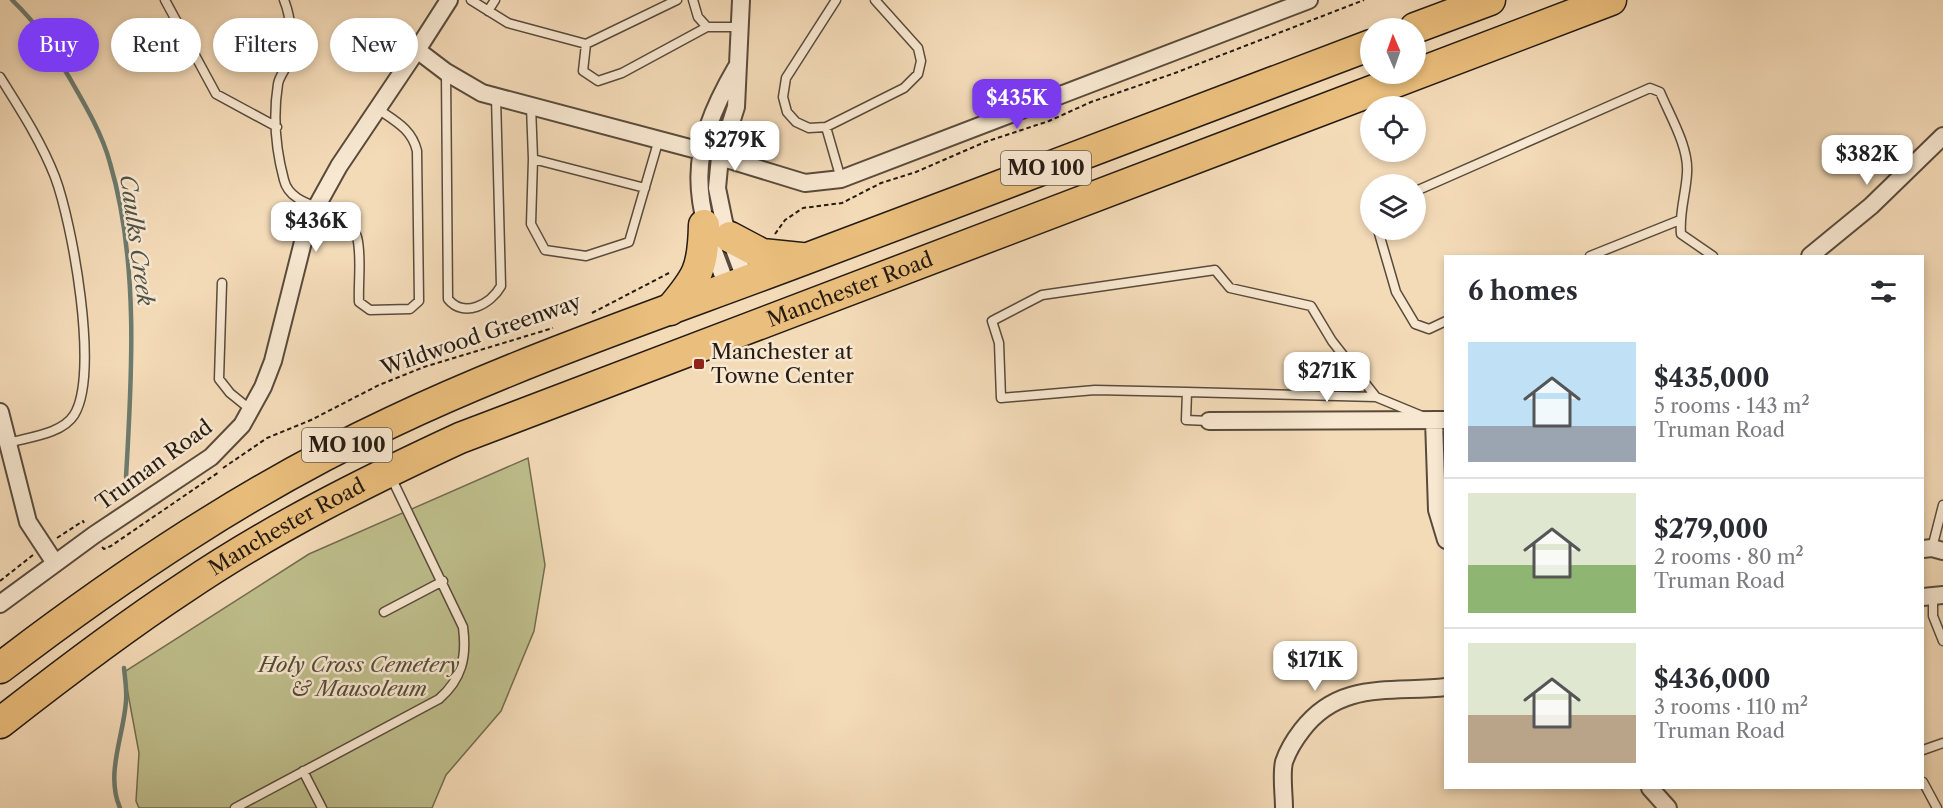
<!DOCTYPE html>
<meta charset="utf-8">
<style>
body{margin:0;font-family:"Libre Caslon Text",serif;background:#f7f7f7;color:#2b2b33;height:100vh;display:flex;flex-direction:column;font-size:22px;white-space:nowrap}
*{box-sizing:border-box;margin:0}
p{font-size:20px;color:#7c7c81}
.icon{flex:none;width:33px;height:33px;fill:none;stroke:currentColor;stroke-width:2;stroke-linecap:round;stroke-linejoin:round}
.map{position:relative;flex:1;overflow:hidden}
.panel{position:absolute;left:1444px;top:255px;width:480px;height:534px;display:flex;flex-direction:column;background:#fff;border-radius:0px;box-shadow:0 3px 9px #0003}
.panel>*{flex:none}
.hud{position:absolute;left:18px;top:18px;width:570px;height:54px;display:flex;gap:12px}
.needle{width:39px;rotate:358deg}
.controls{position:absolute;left:1360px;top:18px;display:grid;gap:12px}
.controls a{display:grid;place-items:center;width:66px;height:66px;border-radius:50%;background:#fff;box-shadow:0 3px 9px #0003;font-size:30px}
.price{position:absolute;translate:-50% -51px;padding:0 14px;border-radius:12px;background:#fff;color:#222;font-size:20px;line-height:39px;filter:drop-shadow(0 2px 3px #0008)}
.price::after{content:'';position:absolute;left:50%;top:36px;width:18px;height:14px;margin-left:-9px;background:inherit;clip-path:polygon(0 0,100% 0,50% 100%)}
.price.selected{background:#7c3aed;color:#fff}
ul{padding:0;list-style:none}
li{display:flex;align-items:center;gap:18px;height:150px;padding:0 24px}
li+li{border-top:2px solid #e1e1e2}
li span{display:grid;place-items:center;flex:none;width:168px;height:120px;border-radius:0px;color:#555}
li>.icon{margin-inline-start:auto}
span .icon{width:72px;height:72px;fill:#fffc;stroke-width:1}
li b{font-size:26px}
h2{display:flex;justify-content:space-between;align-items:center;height:72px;padding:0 24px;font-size:26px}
.pill{padding:0 21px;border-radius:27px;background:#fff;box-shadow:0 3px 9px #0003;font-size:21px;line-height:54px}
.pill.selected{background:#7c3aed;color:#fff}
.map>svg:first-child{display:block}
</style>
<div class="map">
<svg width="1943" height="808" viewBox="0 0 1943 808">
<rect width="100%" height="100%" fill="#f4dbb8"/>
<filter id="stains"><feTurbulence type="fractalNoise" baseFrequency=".00333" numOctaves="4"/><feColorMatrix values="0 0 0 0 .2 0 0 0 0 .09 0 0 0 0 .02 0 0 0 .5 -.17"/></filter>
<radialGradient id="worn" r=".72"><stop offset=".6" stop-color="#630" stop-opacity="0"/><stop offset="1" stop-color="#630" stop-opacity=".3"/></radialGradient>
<path fill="#bfbf8d" stroke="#726d50" stroke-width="1.5" d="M 528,458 L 545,565 L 534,631 L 501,711 L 446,775 L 432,808 L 139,808 L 136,801 L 139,753 L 124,672 L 309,554 Z"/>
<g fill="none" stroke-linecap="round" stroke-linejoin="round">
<path stroke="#6c7b6e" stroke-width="4.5" d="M 12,0 C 39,26 50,45 69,77 C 84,103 102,133 110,163 C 139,261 132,377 126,477
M 120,808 C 105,774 124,735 126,701 C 127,690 125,679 124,668"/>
<g stroke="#594b3c" stroke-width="11">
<path id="lane" d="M 165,0 L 216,94 L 277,127
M 284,0 C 291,17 294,46 288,63 C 285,70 279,77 278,84 C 273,115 276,150 284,180 C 292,213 347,203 357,237 C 362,256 358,282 359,302 L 370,310 L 410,309 L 419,301 L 417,151 C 412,129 395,121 378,109
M 471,0 L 508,23 L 586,44 L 677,0
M 693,0 L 698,17 L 707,27 L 740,27
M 836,0 L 786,78 L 783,97 L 787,112 L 796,122 L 809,128 L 826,127 L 904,88 L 918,74 L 921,61 L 918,48 L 875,0
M 488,11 L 495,0
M 586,44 L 583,71 L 598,81 L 622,73 L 707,27
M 446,72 L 448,299 C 464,319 491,304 501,286 L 496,97
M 0,77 C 20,109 41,141 55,177 C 72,222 100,374 74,415 C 62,434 29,437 8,443
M 531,106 L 533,159 L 531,224 L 545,250 L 586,256 L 629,242 L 659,139
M 826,127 L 841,179
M 533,159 L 645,188
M 1416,191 L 1650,88 L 1660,92 C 1670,116 1689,147 1687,173 C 1686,194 1679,212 1681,234 L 1713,256
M 1378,230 L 1396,292 L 1415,324 L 1429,329 L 1446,321
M 1590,256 L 1680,220
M 222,283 L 219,379 L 230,393 L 251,410
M 1187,392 L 1095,390 L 1001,398 L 999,343 L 992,321 L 1042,295 L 1215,270 L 1230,288 L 1311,306 L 1332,341 L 1376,397 L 1187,392 L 1186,420 L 1209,421
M 1376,397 L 1422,416
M 1932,548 L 1943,505
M 1933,598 L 1933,616 L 1943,641
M 384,612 L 443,581
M 1923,750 L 1943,743
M 303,771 L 322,808
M 1923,782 L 1937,808
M 235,808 L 439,699 C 462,679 467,657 463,627 L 391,477"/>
</g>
<g stroke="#594b3c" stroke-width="20">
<path id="street" d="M 741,0 L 736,107 L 720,157 L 717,188 L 724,222 L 746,281
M 417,50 L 449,0
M 720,157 L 805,183 L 841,179 L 1309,0
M 1810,256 L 1871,206 L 1943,136
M 728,288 C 691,198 686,154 736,68
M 0,412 L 28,522 L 55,563
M 1434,420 L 1437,510 L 1446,540
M 1209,421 L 1446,420
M 1923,549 L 1932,548 L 1943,551
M 1923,597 L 1943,595
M 0,604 L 94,535 L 211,457 L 242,425 L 263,387 L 273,361 L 308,222 L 339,166 L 417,50 L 446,72 L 482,93 L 701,151
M 1650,788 L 1668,808
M 1284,808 C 1284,794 1281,775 1284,762 C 1288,750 1295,739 1302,730 C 1340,680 1392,693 1446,687"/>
</g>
<g stroke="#251b12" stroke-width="33">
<g id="highway">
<path d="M 1415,28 L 1490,0"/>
<path d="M 730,237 L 762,254 L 801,258"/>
<path d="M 670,310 C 698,277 703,269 704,225"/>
<path d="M 0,668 C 123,574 251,488 392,422 C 529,357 674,309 816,255 C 1001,185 1186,116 1371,45"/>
<path id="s1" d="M 0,723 C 60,676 120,630 184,588 C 271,529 365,482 460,438 L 1611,0"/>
</g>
</g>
<path stroke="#251b12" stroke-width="2" stroke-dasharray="4.5 3" stroke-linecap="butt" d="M 775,234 L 785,220 L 803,208 L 842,203 L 881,183 L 916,172 L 985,142 L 1049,121 L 1091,102 L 1175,73 L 1364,0
M 592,313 L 669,273
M 223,468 L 267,438 L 311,420 L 379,385 L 424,367 L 553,328
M 57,538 L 83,521 L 84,523
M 102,547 L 104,549 L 111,546 L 219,472
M 0,581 L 33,555"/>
<use href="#lane" stroke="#f8e8d1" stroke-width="8"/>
<use href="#street" stroke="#f8e8d1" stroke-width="16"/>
<use href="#highway" stroke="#eabe7c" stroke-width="30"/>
</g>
<rect fill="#8f2418" stroke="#f8e8d1" stroke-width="2" x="693" y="358" width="12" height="12" rx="3"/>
<g text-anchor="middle" stroke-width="5" stroke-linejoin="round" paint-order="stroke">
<g fill="#f8e8d1" stroke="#64584b" stroke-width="1.5">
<rect x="1001" y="151" width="90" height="34" rx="4.5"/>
<rect x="302" y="428" width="90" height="34" rx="4.5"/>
</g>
<g font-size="20" font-weight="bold" fill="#251b12">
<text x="1046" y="175">MO 100</text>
<text x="347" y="452">MO 100</text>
</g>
<g font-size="21" fill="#251b12" stroke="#f8e8d1">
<text dy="7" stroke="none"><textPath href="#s1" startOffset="960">Manchester Road</textPath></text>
<text transform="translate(481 335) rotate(-19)" y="7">Wildwood Greenway</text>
<text transform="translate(154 465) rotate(-36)" y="7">Truman Road</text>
<text dy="7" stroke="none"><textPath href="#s1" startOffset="348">Manchester Road</textPath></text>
</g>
<g font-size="21" fill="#251b12" stroke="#f8e8d1" text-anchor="start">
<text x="711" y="359">Manchester at<tspan x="711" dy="24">Towne Center</tspan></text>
</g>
<g font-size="21" font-style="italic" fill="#534c37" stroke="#f8e8d1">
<text x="359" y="672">Holy Cross Cemetery<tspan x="359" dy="24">&amp; Mausoleum</tspan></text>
</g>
<g font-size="22" font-style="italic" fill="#4f5348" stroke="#f8e8d1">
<text transform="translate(137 240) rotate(82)" y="8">Caulks Creek</text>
</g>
</g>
<rect width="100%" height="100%" filter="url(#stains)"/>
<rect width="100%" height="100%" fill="url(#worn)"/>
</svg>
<div class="controls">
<a><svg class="needle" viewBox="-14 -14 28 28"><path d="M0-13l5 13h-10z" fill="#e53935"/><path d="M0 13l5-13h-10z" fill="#7c7c81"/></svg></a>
<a><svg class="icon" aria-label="locate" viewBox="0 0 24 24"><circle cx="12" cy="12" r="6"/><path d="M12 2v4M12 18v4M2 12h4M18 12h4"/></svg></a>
<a><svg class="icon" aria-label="layers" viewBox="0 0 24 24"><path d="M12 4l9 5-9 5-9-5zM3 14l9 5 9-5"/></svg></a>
</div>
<b class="price selected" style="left:1017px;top:130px">$435K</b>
<b class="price" style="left:735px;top:172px">$279K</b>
<b class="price" style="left:1867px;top:186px">$382K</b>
<b class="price" style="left:316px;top:253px">$436K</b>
<b class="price" style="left:1327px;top:403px">$271K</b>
<b class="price" style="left:1315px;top:692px">$171K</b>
<div class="hud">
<a class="pill selected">Buy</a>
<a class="pill">Rent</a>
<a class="pill">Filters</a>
<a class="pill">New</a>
</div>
<section class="panel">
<h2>6 homes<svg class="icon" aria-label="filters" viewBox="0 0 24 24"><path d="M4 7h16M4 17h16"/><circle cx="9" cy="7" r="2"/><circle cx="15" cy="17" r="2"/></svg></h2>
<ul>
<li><span style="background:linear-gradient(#bfe0f5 70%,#9aa5b1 0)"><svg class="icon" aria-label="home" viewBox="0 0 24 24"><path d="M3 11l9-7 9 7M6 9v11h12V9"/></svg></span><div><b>$435,000</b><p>5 rooms · 143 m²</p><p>Truman Road</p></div></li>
<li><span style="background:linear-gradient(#dfe7d0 60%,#8fb573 0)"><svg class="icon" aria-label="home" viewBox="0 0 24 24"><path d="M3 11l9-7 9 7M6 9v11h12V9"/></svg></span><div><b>$279,000</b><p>2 rooms · 80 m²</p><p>Truman Road</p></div></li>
<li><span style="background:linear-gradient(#dfe7d0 60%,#b9a48a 0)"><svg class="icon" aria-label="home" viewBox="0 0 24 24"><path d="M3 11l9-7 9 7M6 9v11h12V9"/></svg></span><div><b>$436,000</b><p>3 rooms · 110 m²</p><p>Truman Road</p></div></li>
</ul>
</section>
</div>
